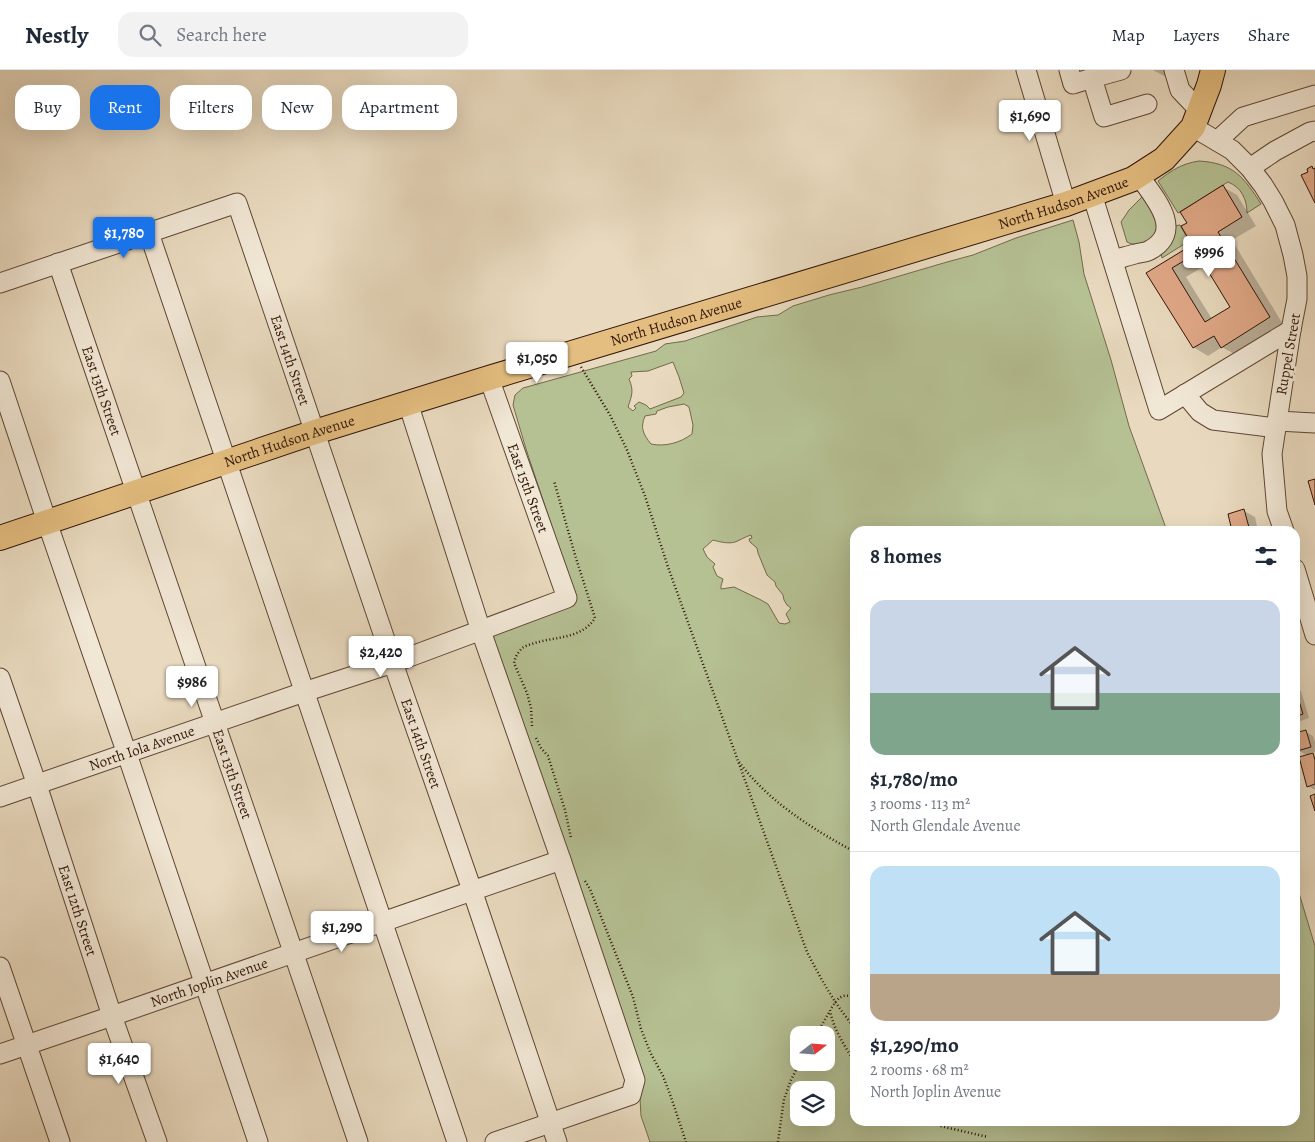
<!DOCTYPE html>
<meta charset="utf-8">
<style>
body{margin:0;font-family:Alegreya,serif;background:#f2f2f3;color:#1f2937;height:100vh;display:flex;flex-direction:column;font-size:19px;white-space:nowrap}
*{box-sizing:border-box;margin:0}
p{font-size:16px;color:#747a83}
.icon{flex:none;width:28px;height:28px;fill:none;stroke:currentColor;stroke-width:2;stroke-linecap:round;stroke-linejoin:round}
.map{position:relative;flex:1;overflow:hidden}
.sheet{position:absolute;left:850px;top:456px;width:450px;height:600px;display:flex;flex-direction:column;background:#fff;border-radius:15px;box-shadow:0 5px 20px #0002}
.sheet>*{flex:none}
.guide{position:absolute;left:15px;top:15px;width:475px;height:45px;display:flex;gap:10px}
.needle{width:32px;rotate:73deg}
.buttons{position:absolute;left:790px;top:956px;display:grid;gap:10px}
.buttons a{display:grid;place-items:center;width:45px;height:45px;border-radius:10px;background:#fff;box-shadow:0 5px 20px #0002;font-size:25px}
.price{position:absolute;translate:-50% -42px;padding:0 11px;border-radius:5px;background:#fff;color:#222;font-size:16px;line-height:32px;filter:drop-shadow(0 1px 2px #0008)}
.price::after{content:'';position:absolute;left:50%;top:30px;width:15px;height:11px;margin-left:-8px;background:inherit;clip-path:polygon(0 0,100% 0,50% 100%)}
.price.on{background:#1a73e8;color:#fff}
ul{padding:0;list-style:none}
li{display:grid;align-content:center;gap:10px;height:265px;padding:0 20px}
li+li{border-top:1px solid #e0e1e3}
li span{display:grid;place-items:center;height:155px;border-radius:15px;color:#555}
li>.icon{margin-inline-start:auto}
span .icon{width:90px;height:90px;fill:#fffc;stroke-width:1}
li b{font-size:21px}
h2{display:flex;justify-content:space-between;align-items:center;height:60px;padding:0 20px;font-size:21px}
.pill{padding:0 18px;border-radius:15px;background:#fff;box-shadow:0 5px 20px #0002;font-size:18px;line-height:45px}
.pill.on{background:#1a73e8;color:#fff}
header{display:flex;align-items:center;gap:30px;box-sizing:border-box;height:70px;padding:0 25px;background:#fff;border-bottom:1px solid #e0e1e3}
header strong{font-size:24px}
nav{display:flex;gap:28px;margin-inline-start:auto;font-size:18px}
.search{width:350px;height:45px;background:#f2f2f3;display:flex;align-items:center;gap:12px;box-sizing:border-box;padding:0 18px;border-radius:15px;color:#747a83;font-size:19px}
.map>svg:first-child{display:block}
</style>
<header>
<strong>Nestly</strong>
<div class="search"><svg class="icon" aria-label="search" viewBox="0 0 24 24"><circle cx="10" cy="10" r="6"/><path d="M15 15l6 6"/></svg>Search here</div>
<nav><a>Map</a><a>Layers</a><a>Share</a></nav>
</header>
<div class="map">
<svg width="1315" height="1072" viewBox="0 0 1315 1072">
<rect width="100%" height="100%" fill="#e9dabf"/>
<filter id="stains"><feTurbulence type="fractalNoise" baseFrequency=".004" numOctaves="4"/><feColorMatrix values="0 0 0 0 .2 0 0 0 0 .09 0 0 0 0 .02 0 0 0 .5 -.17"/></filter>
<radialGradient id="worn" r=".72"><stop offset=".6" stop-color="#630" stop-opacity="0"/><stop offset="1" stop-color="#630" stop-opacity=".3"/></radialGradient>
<path fill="#b5c093" stroke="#736a4c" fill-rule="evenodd" d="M 1199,91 C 1233,93 1244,107 1261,134 L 1247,143 C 1247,129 1241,117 1228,112 L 1178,143 L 1158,111 C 1172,100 1181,94 1199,91 Z
M 1142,127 C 1147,134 1156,142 1157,151 C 1159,167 1142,180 1127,172 L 1121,152 L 1129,140 Z
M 1073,150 L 1079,172 L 1084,204 L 1111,290 L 1129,356 L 1167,461 L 855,461 L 855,1051 L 1295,1051 L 1295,810 L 1315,876 L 1315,1072 L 650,1072 L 641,1046 L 639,1011 L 487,567 L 553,543 L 569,508 L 526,379 L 513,335 L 515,325 L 523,318 L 656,281 L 665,274 L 685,271 L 757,247 L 778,245 L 793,236 L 829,225 L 862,217 L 947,192 L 973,185 L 1016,168 ZM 673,292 L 679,307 L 684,323 L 681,327 L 650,339 L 646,335 L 639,332 L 634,336 L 636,338 L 633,341 L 628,337 C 632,325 634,321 629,309 L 632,306 L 631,302 L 648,301 ZM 684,334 L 689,337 L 693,355 L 692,364 C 680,373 665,377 651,374 C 643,364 640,358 645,346 L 656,344 L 657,341 L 668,337 ZM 751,465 L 752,468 L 749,469 L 750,472 L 757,478 L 758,483 L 767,505 L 775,512 L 776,516 L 783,525 L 784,530 L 787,535 L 791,538 L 786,544 L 790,552 L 785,554 L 779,553 L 768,534 L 761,530 L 734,517 L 721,519 L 721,516 L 723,509 L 717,506 L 713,497 L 715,494 L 707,487 L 703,479 L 713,470 C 720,472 729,474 735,472 C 741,470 744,467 751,465 ZM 799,965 L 826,965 L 826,992 L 799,992 ZM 799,1020 L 826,1020 L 826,1048 L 799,1048 Z
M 1180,155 L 1189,171 L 1162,188 L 1161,183 L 1166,179 L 1174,156 Z"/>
<path fill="#0003" fill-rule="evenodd" d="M 1153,0 L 1170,0 L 1168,8 Z
M 1223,117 L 1237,125 L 1256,156 L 1232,170 L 1284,256 L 1236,285 L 1222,277 L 1208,286 L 1193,277 L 1148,203 L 1194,175 L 1188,153 ZM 1206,195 L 1232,237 L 1212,249 L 1186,207 Z
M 1244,441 L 1255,447 L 1258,461 L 1234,461 L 1229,445 Z
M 1295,602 L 1299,614 L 1295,615 Z
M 1295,617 L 1301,621 L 1309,648 L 1298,652 L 1295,650 Z
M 1306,662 L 1313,666 L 1315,672 L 1315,682 L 1310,683 L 1315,686 L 1315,720 L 1308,716 L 1308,686 L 1298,680 L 1295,669 L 1295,664 Z"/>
<path fill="#e1a988" stroke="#311506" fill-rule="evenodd" d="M 1312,96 L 1313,99 L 1315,98 L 1315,133 L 1301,105 L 1308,102 L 1307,99 Z
M 1223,115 L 1242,147 L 1218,162 L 1270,247 L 1221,278 L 1214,266 L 1193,278 L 1146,203 L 1192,175 L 1181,156 L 1187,153 L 1180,142 ZM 1197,183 L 1230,237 L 1205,252 L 1172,198 Z
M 1315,409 L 1315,435 L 1308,411 Z
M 1244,439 L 1250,461 L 1232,461 L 1228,444 Z
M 1295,618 L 1303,644 L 1295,647 Z
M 1306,660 L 1311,677 L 1297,681 L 1295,675 L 1295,663 Z
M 1313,683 L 1315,690 L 1315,714 L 1307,717 L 1299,687 Z
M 1315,724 L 1315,741 L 1310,726 Z"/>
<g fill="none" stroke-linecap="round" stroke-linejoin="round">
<g stroke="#5f4634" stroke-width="21">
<g id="minor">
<path d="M 1026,0 L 1066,134"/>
<path d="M 1069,0 L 1073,14 L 1092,8 L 1104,47 L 1147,34"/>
<path d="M 1174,0 L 1180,20 L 1199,40"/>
<path d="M 1092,8 L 1121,0"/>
<path d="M 1193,57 L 1232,80 L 1250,98 L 1263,115 L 1273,131 L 1285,155 L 1293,185 L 1297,206 L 1297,229 L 1291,260 L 1272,384 L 1277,441 L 1284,461"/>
<path d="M 1217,71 L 1243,47 L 1315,25"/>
<path d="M 1250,98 L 1275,81 L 1310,62 L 1315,61"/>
<path d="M 1092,124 L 1159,340 L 1291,260"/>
<path d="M 149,163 C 251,466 356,768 457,1072"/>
<path d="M 1113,190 C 1120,188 1128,186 1135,184 C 1140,182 1146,183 1150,180 C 1185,161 1154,127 1139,106"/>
<path id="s1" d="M 58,193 L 358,1072"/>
<path id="s2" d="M 0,213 L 237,133 L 393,593 L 472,820 L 557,1072"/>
<path d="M 0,311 L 47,452 L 127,684 L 258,1072"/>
<path d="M 1185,324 L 1200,342 L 1213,350 L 1276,358"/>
<path d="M 408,333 L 481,561 L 561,790 L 635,1010 L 631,1025 L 495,1072"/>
<path d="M 1277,351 L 1315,353"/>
<path d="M 1295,499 L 1315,565"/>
<path id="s3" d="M 0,608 L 37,715 L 112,946 L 157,1072"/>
<path id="s4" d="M 0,727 L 304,622 L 393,593 L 567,528 L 489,308"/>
<path d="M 0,897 L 60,1072"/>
<path id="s5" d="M 0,984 L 112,946 L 561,790"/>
</g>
</g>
<g stroke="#311506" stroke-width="26">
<g id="major">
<path id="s6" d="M 0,468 L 315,362 L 489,308 L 1066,134 L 1133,109 L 1164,89 L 1193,57 L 1209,15 L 1213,0"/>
</g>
</g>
<path stroke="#311506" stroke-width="2.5" stroke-dasharray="1 2.5" stroke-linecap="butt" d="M 581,297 L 610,345 L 627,380 L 645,426 L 668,497 L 807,882 C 821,909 835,935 855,958
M 532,656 L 531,638 L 527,623 L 514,593 C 515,589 516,585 519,582 C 522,577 527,575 532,574 C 554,566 581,570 595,548 L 575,485 L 554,411
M 536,668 L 541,678 L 548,686 L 565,740 L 571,768
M 739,692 C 768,731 812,759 855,782
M 585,811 L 590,819 L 633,927 L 641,959 L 650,982 L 663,1006 L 671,1027 L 686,1072
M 855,927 C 841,923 838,928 830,940 C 833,959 845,976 855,993
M 816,965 L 830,941
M 924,1051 L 938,1055
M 936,1051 L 940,1056 L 988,1067
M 778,1072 L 784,1029 L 791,1010 L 800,992"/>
<use href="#minor" stroke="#f1e7d5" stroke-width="19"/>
<use href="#major" stroke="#e4bd80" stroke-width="24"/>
</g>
<g text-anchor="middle" stroke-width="5" stroke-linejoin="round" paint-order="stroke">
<g font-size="15" fill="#311506" stroke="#f1e7d5">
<text dy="5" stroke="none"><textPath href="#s6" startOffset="1115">North Hudson Avenue</textPath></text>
<text dy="5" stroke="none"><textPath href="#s6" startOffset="710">North Hudson Avenue</textPath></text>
<text transform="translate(1288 284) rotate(-80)" y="5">Ruppel Street</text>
<text dy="5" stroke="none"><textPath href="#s2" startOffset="416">East 14th Street</textPath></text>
<text dy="5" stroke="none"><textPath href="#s1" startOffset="135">East 13th Street</textPath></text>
<text dy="5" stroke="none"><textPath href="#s6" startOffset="305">North Hudson Avenue</textPath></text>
<text transform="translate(528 418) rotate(70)" y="5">East 15th Street</text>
<text dy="5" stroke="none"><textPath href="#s2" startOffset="821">East 14th Street</textPath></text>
<text dy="5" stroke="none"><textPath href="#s4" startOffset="150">North Iola Avenue</textPath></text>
<text dy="5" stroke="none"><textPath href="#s1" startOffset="540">East 13th Street</textPath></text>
<text dy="5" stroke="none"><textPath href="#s3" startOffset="245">East 12th Street</textPath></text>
<text dy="5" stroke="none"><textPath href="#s5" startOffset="221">North Joplin Avenue</textPath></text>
</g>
</g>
<rect width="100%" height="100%" filter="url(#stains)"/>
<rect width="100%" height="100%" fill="url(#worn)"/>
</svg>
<div class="buttons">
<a><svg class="needle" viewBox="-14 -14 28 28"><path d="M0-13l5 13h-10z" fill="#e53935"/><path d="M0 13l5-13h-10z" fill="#747a83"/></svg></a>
<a><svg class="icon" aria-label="layers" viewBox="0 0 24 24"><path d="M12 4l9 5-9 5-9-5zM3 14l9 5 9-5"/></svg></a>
</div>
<b class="price" style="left:1030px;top:72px">$1,690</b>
<b class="price on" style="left:124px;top:189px">$1,780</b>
<b class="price" style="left:1209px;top:208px">$996</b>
<b class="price" style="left:537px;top:314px">$1,050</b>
<b class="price" style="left:381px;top:608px">$2,420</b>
<b class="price" style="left:192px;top:638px">$986</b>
<b class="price" style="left:342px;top:883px">$1,290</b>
<b class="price" style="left:119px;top:1015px">$1,640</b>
<div class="guide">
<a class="pill">Buy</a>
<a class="pill on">Rent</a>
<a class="pill">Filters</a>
<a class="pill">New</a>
<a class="pill">Apartment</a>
</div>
<section class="sheet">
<h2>8 homes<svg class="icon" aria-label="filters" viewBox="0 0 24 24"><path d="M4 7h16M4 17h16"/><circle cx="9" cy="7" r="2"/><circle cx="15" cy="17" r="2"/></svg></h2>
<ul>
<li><span style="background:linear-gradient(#c9d6e8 60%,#7fa58c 0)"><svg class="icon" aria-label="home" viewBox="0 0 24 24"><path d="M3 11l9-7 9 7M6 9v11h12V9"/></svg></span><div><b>$1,780/mo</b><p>3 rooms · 113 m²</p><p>North Glendale Avenue</p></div></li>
<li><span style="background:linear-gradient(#bfe0f5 70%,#b9a48a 0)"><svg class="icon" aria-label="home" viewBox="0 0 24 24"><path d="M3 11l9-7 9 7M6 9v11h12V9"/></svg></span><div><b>$1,290/mo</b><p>2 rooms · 68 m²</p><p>North Joplin Avenue</p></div></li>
</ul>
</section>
</div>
